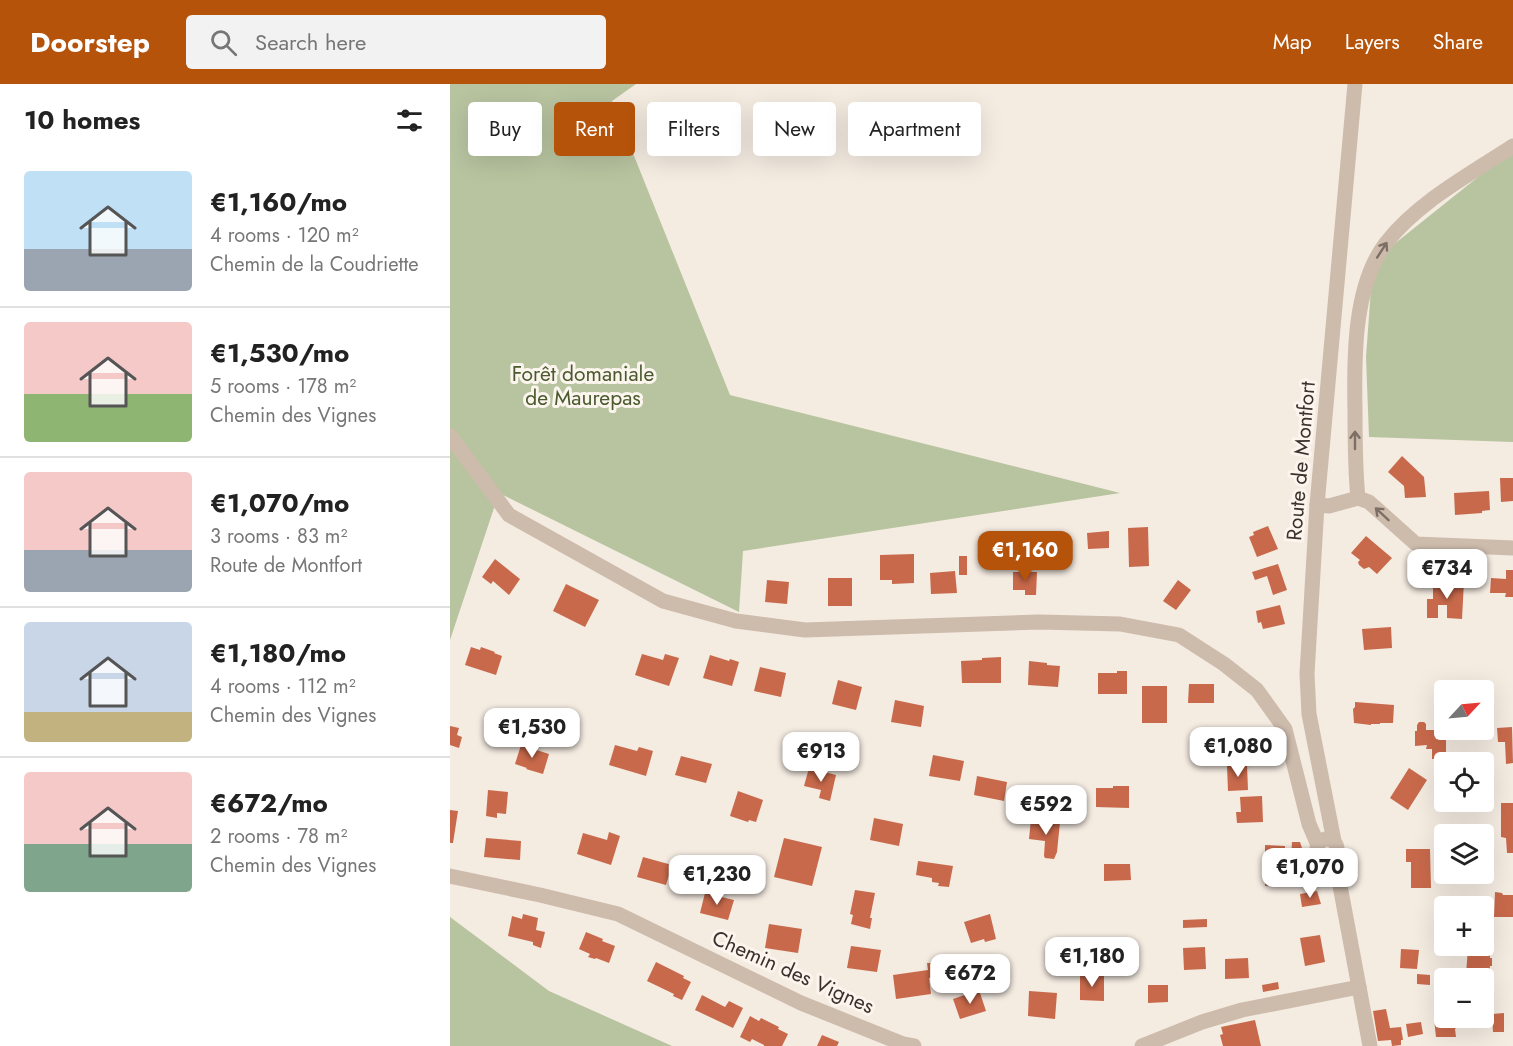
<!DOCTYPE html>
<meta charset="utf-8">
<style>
body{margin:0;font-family:Jost,sans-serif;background:#f2f2f2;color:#222;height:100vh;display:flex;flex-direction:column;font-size:22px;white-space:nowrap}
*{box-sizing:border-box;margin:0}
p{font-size:20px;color:#767676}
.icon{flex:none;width:33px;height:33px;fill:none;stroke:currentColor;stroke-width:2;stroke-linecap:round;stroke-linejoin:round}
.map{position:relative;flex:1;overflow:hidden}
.details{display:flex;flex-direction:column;background:#fff;width:450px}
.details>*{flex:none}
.top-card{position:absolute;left:18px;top:18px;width:570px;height:54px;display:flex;gap:12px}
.needle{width:39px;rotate:64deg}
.controls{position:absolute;left:984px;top:596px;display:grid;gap:12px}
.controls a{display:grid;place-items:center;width:60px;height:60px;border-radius:6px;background:#fff;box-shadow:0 6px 24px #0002;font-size:30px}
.price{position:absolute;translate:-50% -51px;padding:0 14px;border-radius:12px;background:#fff;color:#222;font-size:20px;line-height:39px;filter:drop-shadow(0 2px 3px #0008)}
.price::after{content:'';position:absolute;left:50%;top:36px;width:18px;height:14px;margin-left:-9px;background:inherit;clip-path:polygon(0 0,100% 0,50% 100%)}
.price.selected{background:#b45309;color:#fff}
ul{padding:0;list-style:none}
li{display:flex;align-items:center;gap:18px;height:150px;padding:0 24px}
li+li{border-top:2px solid #e0e0e0}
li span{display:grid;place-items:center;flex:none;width:168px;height:120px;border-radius:6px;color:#555}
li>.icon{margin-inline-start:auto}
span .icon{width:72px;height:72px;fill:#fffc;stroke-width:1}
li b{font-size:26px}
h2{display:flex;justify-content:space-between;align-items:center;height:72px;padding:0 24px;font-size:26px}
.tag{padding:0 21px;border-radius:6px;background:#fff;box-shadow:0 6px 24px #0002;font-size:21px;line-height:54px}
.tag.selected{background:#b45309;color:#fff}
header{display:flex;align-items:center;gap:36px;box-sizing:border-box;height:84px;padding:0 30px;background:#b45309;color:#fff}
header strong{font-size:28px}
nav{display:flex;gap:33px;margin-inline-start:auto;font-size:21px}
.search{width:420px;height:54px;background:#f2f2f2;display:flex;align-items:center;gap:15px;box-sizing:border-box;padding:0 21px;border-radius:6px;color:#767676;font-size:22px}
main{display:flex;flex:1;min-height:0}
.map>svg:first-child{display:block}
</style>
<header>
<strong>Doorstep</strong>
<div class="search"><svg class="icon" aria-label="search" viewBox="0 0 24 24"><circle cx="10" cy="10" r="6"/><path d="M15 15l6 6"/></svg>Search here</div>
<nav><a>Map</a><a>Layers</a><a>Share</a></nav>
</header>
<main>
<section class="details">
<h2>10 homes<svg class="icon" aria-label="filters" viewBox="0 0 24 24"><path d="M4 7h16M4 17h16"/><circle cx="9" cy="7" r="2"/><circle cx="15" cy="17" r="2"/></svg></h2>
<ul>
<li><span style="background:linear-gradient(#bfe0f5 65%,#9aa5b1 0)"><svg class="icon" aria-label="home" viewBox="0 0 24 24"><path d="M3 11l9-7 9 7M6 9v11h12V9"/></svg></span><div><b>€1,160/mo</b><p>4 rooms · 120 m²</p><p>Chemin de la Coudriette</p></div></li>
<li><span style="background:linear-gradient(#f6c9c9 60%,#8fb573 0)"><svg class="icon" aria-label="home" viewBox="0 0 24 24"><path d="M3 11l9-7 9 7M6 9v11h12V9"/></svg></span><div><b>€1,530/mo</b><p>5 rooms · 178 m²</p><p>Chemin des Vignes</p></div></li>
<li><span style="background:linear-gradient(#f6c9c9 65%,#9aa5b1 0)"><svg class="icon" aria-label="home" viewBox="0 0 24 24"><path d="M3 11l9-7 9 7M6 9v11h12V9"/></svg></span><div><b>€1,070/mo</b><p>3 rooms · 83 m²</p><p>Route de Montfort</p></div></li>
<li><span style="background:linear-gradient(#c9d6e8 75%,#c2b280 0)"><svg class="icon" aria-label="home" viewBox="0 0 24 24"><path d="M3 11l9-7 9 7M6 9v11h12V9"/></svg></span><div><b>€1,180/mo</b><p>4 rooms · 112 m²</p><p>Chemin des Vignes</p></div></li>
<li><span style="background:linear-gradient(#f6c9c9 60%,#7fa58c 0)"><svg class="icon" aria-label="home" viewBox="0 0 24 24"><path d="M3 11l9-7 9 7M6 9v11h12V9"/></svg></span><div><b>€672/mo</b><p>2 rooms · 78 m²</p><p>Chemin des Vignes</p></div></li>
</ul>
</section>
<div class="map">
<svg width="1063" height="962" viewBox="0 0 1063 962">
<rect width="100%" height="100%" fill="#f4ebe1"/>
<path fill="#b8c4a0" d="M 0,0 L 186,0 L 162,17 L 280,311 L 670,409 L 293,467 L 289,528 L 49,409 L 0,556 Z
M 1063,65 L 1063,358 L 919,353 L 916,273 L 923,177 Z
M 0,833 L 99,907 L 222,962 L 0,962 Z"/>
<path fill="#c8694b" d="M 952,372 L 974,393 L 976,413 L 955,414 L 954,402 L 938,388 Z
M 1050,394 L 1063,394 L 1063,417 L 1051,418 Z
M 1039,407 L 1040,426 L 1032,427 L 1032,429 L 1005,431 L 1004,409 Z
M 818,442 L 828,465 L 807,473 L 799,453 L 804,451 L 803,448 Z
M 698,443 L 699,482 L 679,483 L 678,444 Z
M 659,447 L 659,464 L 638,465 L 637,449 Z
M 916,452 L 942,474 L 927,490 L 919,483 L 914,485 L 909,481 L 908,478 L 910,476 L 901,469 Z
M 464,470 L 464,499 L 442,500 L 442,496 L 430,496 L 430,471 Z
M 509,472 L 517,472 L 517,491 L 509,491 Z
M 45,475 L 70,495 L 59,511 L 43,497 L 41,500 L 32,493 Z
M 828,480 L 837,506 L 823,511 L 817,492 L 805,496 L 802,488 Z
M 1056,486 L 1063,486 L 1063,513 L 1055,513 L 1056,509 L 1040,509 L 1041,494 L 1056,495 Z
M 505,487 L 507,509 L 481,510 L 480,489 Z
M 563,488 L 587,488 L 586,511 L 575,511 L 575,506 L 563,506 Z
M 378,494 L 402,494 L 402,522 L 378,522 Z
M 317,496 L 339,498 L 337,520 L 315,518 Z
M 728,496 L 741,506 L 726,526 L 713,517 Z
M 998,496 L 1014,497 L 1012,535 L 997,534 L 997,521 L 988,521 L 988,534 L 977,534 L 977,515 L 983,515 L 983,502 L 985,500 L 992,500 L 993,504 L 998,504 Z
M 116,500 L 149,516 L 135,543 L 103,527 Z
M 830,521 L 835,540 L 813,545 L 811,538 L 808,539 L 806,527 Z
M 941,543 L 942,564 L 914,566 L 912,545 Z
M 21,563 L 30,566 L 31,563 L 45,568 L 44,569 L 52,572 L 46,591 L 15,581 Z
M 192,570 L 213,576 L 215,570 L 229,574 L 219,602 L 185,591 Z
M 260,571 L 279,577 L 280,575 L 289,578 L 282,602 L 253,594 Z
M 551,573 L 551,599 L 512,599 L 511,577 L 532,576 L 532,574 Z
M 579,577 L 597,579 L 597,581 L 610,582 L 608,603 L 578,601 Z
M 310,583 L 336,589 L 331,613 L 304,607 Z
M 667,587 L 677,587 L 677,610 L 648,610 L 648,589 L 667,589 Z
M 388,596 L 412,603 L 406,626 L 382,620 Z
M 994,598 L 1001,598 L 1001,606 L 994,606 Z
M 739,600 L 764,600 L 764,619 L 738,619 Z
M 692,602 L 717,602 L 717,639 L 692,639 Z
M 445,616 L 474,622 L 471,643 L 441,638 Z
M 905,618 L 944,621 L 943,639 L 930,639 L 930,640 L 921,640 L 921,641 L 904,639 L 903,625 L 905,623 Z
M 969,638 L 974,638 L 976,640 L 976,646 L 996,646 L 996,674 L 982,675 L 982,665 L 976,665 L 977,661 L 965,662 L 965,647 L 967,647 L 967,641 Z
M 0,642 L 9,644 L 7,651 L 12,653 L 9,664 L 0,661 Z
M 795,643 L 797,665 L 776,666 L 775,644 Z
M 1062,643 L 1063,679 L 1056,680 L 1055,658 L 1048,658 L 1047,644 Z
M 821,659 L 825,673 L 804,674 L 803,660 Z
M 71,661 L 99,670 L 93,690 L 76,685 L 77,684 L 65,680 Z
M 165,661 L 187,667 L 189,663 L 203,667 L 196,692 L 159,681 Z
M 483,671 L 514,677 L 510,697 L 479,692 Z
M 231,672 L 262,680 L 256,699 L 225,691 Z
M 797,681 L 798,706 L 778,707 L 777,682 Z
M 359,684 L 386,691 L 380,717 L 369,714 L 371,706 L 354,702 Z
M 959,684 L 977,696 L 958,726 L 940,714 Z
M 527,692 L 557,698 L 554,717 L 524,711 Z
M 663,702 L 679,702 L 679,724 L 646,723 L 646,704 L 663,704 Z
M 38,706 L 58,708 L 56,730 L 47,729 L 47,734 L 36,732 Z
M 288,707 L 313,716 L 306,738 L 299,736 L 298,738 L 280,732 Z
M 812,712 L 813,738 L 787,739 L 786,728 L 791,728 L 790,713 Z
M 1051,719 L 1063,719 L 1063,769 L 1057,769 L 1056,754 L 1051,753 Z
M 0,726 L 8,727 L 3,759 L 0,759 Z
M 424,734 L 453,740 L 449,762 L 420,756 Z
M 581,735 L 610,738 L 607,768 L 604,775 L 595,774 L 594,772 L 595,757 L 579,755 Z
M 159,748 L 170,752 L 161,781 L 127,770 L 133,749 L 157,756 Z
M 36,754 L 71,757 L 70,776 L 34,773 Z
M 334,754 L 372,763 L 362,802 L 324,793 Z
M 842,758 L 850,758 L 855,773 L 841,773 Z
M 815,761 L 835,762 L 835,803 L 815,802 Z
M 956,765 L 980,765 L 981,804 L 961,804 L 961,778 L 956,778 Z
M 193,773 L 222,781 L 216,801 L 187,793 Z
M 468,777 L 503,782 L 499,803 L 488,802 L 489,799 L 482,798 L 482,794 L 466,791 Z
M 654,780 L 680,780 L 681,796 L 654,797 Z
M 1012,789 L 1022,789 L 1023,797 L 1012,797 Z
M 405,806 L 425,809 L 420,834 L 422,834 L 420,845 L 401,840 L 403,831 L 400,830 Z
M 867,807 L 871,820 L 852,823 L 850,810 Z
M 1045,808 L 1052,809 L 1053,811 L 1063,811 L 1063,833 L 1044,833 Z
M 255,809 L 284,816 L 278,836 L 250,829 Z
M 73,830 L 88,834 L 86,846 L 95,848 L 91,864 L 83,861 L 83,858 L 58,852 L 62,832 L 72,835 Z
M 540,830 L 546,855 L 535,858 L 534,855 L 521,859 L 514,838 Z
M 757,835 L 757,843 L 733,844 L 733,836 Z
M 319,840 L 352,845 L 348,869 L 315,864 Z
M 136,848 L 153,855 L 152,857 L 165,862 L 159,879 L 146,874 L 145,875 L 138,873 L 140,870 L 129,865 Z
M 870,851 L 875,878 L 855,882 L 850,854 Z
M 401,862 L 431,866 L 427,888 L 397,884 Z
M 755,863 L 756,885 L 734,886 L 733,864 Z
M 1018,864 L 1040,864 L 1040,874 L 1042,874 L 1042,882 L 1040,882 L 1039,892 L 1016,890 Z
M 951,865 L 969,866 L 967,885 L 950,884 Z
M 659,867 L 686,867 L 686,885 L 659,885 Z
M 798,874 L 799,894 L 775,895 L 775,875 Z
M 206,878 L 234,892 L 233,894 L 241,898 L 232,916 L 223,912 L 224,910 L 197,897 Z
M 477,879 L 484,879 L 486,893 L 479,894 L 481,910 L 446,915 L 443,891 L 478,886 Z
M 967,890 L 980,891 L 980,901 L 967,900 Z
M 630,892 L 654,892 L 654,917 L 630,916 Z
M 828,898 L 829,905 L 813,908 L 812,901 Z
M 698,901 L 718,901 L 718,918 L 698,919 Z
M 529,906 L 536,927 L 510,935 L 503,915 Z
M 579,907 L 607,909 L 605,935 L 578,932 Z
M 252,911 L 275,923 L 279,917 L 293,924 L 283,944 L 245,926 Z
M 994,915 L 994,933 L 1006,933 L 1008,936 L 1008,942 L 1005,945 L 1006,953 L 986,953 L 984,935 L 985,935 L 985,916 Z
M 936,925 L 940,944 L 951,943 L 953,956 L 951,956 L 951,961 L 942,962 L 941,956 L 928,957 L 923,927 Z
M 1054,929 L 1054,948 L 1043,948 L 1042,930 Z
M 300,932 L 309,937 L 311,934 L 329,943 L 328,945 L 338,950 L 332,962 L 314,962 L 314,961 L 302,955 L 300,958 L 290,953 Z
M 805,936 L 811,962 L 773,962 L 770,951 L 773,950 L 771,943 Z
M 971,938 L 973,950 L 958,953 L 956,940 Z
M 372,951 L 389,958 L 387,962 L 367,962 Z"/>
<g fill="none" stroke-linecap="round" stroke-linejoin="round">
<path stroke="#cdbbac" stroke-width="15" d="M 0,352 L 59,431 L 213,517 L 286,537 L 355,546 L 589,538 L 670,540 L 729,551 L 774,580 L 807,606 L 835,645 L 859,740 L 868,761
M 908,414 C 905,385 905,357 905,327 C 904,276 903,202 936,159 C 968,118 1020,90 1063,62
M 867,421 L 879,422 L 908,414 L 919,418 L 966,460 L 1063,464
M 0,792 L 90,811 L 168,830 L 351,919 L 453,960 L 464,962
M 692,962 L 752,938 L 792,926 L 909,903"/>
<path stroke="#cdbbac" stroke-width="15" d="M867 765a10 10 0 1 1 20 0a10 10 0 1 1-20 0Z
M 884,757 L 859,630 L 857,590 L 867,421 L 905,0
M 877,775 L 888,791 L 920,962"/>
</g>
<defs><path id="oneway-shaft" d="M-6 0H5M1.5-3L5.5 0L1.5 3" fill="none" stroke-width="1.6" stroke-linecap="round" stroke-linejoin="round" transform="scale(1.5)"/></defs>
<g stroke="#7d6f65">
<use href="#oneway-shaft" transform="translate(932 166) rotate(-57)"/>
<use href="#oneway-shaft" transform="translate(905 356) rotate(-90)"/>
<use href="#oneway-shaft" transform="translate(932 430) rotate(-137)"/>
</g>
<g text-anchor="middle" stroke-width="6" stroke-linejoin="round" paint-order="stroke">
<g font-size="21" fill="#4a5a2e" stroke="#fbf5ee">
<text x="133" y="297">Forêt domaniale<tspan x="133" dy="24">de Maurepas</tspan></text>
</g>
<g font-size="21" fill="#3b302b" stroke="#fbf5ee">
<text transform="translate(851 377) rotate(-85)" y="7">Route de Montfort</text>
<text transform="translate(343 888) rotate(24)" y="7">Chemin des Vignes</text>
</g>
</g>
</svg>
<div class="controls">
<a><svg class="needle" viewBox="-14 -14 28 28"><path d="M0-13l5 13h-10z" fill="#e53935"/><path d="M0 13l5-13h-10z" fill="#767676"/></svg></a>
<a><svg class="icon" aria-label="locate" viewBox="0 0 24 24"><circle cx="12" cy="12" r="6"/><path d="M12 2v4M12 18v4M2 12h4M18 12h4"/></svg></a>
<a><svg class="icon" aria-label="layers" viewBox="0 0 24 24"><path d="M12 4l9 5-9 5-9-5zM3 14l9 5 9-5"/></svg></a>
<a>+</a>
<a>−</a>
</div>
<b class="price selected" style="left:575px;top:498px">€1,160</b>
<b class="price" style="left:997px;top:516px">€734</b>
<b class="price" style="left:82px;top:675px">€1,530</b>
<b class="price" style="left:788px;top:694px">€1,080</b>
<b class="price" style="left:371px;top:699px">€913</b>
<b class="price" style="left:596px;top:752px">€592</b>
<b class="price" style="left:860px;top:815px">€1,070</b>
<b class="price" style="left:267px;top:822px">€1,230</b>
<b class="price" style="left:642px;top:904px">€1,180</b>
<b class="price" style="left:520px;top:921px">€672</b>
<div class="top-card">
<a class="tag">Buy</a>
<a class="tag selected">Rent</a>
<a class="tag">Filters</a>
<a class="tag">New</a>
<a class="tag">Apartment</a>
</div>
</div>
</main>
